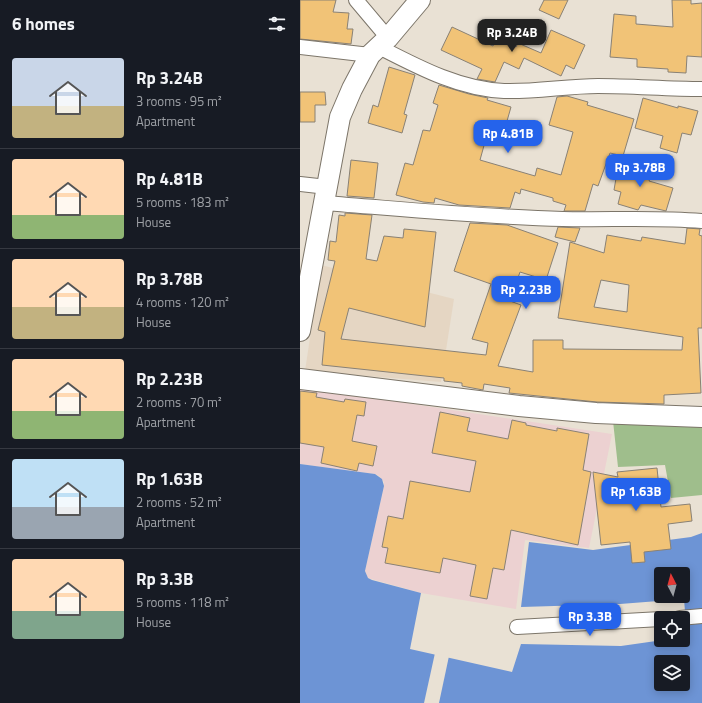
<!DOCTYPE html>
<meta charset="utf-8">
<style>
body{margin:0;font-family:"Titillium Web",sans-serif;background:#242831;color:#f1f3f6;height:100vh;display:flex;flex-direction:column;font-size:15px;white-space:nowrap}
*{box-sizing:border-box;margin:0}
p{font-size:13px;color:#9ea1a6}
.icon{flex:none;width:22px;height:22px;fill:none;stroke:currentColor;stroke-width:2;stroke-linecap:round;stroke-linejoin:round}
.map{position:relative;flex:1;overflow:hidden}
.drawer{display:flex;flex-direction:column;background:#171b24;width:300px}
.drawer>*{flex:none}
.needle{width:26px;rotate:354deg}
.fabs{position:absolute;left:354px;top:567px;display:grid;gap:8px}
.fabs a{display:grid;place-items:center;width:36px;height:36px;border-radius:4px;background:#171b24;box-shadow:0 2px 10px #0003;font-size:20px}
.price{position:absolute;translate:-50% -34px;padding:0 9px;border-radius:8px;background:#2563eb;color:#fff;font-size:13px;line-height:26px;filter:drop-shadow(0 1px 2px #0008)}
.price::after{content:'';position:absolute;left:50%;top:24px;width:12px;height:9px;margin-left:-6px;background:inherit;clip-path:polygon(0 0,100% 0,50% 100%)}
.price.active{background:#222;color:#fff}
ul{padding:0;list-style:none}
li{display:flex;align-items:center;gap:12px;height:100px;padding:0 12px}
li+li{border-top:1px solid #363941}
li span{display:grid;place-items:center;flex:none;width:112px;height:80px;border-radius:4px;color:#555}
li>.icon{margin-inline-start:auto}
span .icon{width:48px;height:48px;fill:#fffc;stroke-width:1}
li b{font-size:17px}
h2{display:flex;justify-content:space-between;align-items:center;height:48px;padding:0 12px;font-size:17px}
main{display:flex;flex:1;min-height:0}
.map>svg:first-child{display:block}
</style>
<main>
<section class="drawer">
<h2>6 homes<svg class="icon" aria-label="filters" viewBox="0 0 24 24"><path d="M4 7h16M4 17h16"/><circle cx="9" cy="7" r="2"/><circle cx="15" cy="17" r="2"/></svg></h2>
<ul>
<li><span style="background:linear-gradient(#c9d6e8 60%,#c2b280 0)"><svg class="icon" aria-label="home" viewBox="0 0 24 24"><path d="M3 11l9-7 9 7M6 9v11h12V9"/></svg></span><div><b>Rp 3.24B</b><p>3 rooms · 95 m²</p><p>Apartment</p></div></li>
<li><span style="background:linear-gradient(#ffd9b3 70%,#8fb573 0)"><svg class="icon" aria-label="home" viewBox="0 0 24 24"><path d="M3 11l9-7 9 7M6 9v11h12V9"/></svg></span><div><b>Rp 4.81B</b><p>5 rooms · 183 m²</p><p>House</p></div></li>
<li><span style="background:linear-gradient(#ffd9b3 60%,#c2b280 0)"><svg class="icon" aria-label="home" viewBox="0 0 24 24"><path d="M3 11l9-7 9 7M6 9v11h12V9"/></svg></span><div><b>Rp 3.78B</b><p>4 rooms · 120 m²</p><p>House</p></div></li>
<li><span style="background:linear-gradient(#ffd9b3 65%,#8fb573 0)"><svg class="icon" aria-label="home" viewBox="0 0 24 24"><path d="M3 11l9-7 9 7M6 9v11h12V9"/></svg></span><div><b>Rp 2.23B</b><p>2 rooms · 70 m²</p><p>Apartment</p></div></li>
<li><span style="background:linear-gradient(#bfe0f5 60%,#9aa5b1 0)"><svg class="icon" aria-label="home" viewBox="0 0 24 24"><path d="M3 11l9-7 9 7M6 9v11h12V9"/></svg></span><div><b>Rp 1.63B</b><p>2 rooms · 52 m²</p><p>Apartment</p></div></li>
<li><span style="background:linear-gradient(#ffd9b3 65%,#7fa58c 0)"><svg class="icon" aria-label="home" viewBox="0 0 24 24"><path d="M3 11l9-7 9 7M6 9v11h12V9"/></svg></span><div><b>Rp 3.3B</b><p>5 rooms · 118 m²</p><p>House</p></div></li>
</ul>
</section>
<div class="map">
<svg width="402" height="703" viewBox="0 0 402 703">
<rect width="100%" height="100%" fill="#e9e1d4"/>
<path fill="#ecd1d1" d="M 0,387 L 312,434 L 289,548 L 225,540 L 216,609 L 121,593 L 68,578 L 65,571 L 84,486 L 84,482 L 79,476 L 75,474 L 0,464 Z"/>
<path fill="#e5d6c3" d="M 21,265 L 154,299 L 141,382 L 5,371 Z"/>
<path fill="#9fbe8c" d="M 313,421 L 402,426 L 402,495 L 371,498 L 365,465 L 318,467 Z"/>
<path fill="#6d94d5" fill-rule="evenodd" d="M 0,464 L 75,474 L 82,479 L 84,486 L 65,571 L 68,578 L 72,580 L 121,593 L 110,649 L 212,672 L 221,644 L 321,646 L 363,640 L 383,640 L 383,637 L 387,637 L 384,599 L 320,604 L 221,607 L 229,542 L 293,550 L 391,537 L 402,533 L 402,703 L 0,703 ZM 361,574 L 383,574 L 383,596 L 361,596 ZM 361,662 L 383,662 L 383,684 L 361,684 Z"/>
<path fill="#e9e1d4" d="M 135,653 L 149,656 L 139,703 L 124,703 Z"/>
<path fill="#f1c377" stroke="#898175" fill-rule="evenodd" d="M 0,0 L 36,0 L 33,12 L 49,13 L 47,29 L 53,29 L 51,44 L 0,39 Z
M 244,0 L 268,0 L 259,19 L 239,10 Z
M 372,0 L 391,0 L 391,4 L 402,3 L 402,57 L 387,56 L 386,73 L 368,72 L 368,69 L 337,67 L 337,59 L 310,57 L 314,14 L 336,16 L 336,24 L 373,27 Z
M 152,27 L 193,46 L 197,38 L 216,47 L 218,43 L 241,53 L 251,30 L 285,45 L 274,69 L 266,65 L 261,76 L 224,58 L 219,69 L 204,62 L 195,82 L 177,79 L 182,69 L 141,50 Z
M 89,67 L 115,75 L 104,114 L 107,115 L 102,133 L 68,123 L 73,105 L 78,107 Z
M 139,85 L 169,94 L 188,98 L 187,100 L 211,107 L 203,135 L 188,131 L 180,160 L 235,176 L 237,168 L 261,175 L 273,132 L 249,125 L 257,97 L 267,96 L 288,102 L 287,105 L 334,119 L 323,156 L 310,153 L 298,186 L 293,184 L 285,211 L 264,211 L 266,205 L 253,201 L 253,198 L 221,189 L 220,194 L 215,192 L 210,208 L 159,205 L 135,198 L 134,203 L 123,202 L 96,195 L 105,163 L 113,165 L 123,130 L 130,131 L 138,105 L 133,103 Z
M 0,92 L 25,92 L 26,105 L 15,105 L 15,122 L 0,122 Z
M 343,98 L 378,108 L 378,106 L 398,111 L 391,135 L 382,133 L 377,153 L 360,148 L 363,136 L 335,128 Z
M 51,160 L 78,163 L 74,198 L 47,196 Z
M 319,161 L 353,171 L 349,181 L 373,188 L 366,211 L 341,205 L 338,210 L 318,204 L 321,192 L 314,190 Z
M 45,213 L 72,215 L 66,259 L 77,261 L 84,236 L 103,238 L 104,229 L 136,232 L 125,327 L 49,308 L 41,339 L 186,355 L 188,343 L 172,339 L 191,284 L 154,271 L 170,223 L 207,225 L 258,243 L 246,280 L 220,272 L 210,301 L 221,305 L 198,366 L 233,372 L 233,340 L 263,340 L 263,349 L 382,350 L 383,337 L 258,318 L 270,242 L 304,253 L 307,235 L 341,241 L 342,237 L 385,244 L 387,228 L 400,229 L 399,235 L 402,236 L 402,328 L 398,328 L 401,393 L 364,395 L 364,404 L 297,402 L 209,393 L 210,388 L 184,384 L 183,390 L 162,386 L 162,383 L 144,381 L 144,378 L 22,365 L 25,332 L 18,330 L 35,261 L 28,260 L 30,241 L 36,242 L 39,215 L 45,216 ZM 301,280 L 329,285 L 327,312 L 294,307 Z
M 258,227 L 280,228 L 275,242 L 255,237 Z
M 0,391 L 17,393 L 16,397 L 44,402 L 45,399 L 66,402 L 64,416 L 57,415 L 52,441 L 77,446 L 73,466 L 59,463 L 57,471 L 21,463 L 24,447 L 0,443 Z
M 140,412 L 170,418 L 167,431 L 208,439 L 212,420 L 226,423 L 226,425 L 257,431 L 257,428 L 289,434 L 283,470 L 291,472 L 278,545 L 211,530 L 204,570 L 193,568 L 187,599 L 170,596 L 176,565 L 143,558 L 140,573 L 85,563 L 88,548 L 82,547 L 88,516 L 103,519 L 110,481 L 170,492 L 176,461 L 132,453 Z
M 357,468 L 361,507 L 390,504 L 392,521 L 368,524 L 371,549 L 344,552 L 345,562 L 332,563 L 330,542 L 301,545 L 293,472 L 318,477 L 317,472 Z"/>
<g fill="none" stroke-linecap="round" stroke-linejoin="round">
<g stroke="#7c7569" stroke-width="16">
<path id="minor" d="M 56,0 L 88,38
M 0,47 L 70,55
M 79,47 C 118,67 159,89 204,91 C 236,92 267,86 298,86 C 333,86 367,89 402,89
M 0,184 L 27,187
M 24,203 C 103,209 183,217 263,219 C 309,220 356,217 402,221
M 380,618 L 402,616
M 217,627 L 361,619"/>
</g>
<g stroke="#7c7569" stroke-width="22">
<path id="secondary" d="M 0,331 L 40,117 L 52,89 L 70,55 L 88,38 L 120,0
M 0,379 L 219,406 L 296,413 L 402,417"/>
</g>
<use href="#minor" stroke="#fff" stroke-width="14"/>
<use href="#secondary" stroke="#fff" stroke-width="20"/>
</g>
</svg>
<div class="fabs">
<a><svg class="needle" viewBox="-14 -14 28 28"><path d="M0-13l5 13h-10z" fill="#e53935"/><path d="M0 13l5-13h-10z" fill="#9ea1a6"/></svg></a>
<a><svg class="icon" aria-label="locate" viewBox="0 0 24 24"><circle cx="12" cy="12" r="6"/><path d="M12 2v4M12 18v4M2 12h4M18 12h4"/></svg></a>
<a><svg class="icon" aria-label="layers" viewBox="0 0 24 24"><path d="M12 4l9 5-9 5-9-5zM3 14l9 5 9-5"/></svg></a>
</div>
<b class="price active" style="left:212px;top:53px">Rp 3.24B</b>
<b class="price" style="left:208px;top:154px">Rp 4.81B</b>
<b class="price" style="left:340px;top:188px">Rp 3.78B</b>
<b class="price" style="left:226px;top:310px">Rp 2.23B</b>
<b class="price" style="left:336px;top:512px">Rp 1.63B</b>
<b class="price" style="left:290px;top:637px">Rp 3.3B</b>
</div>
</main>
